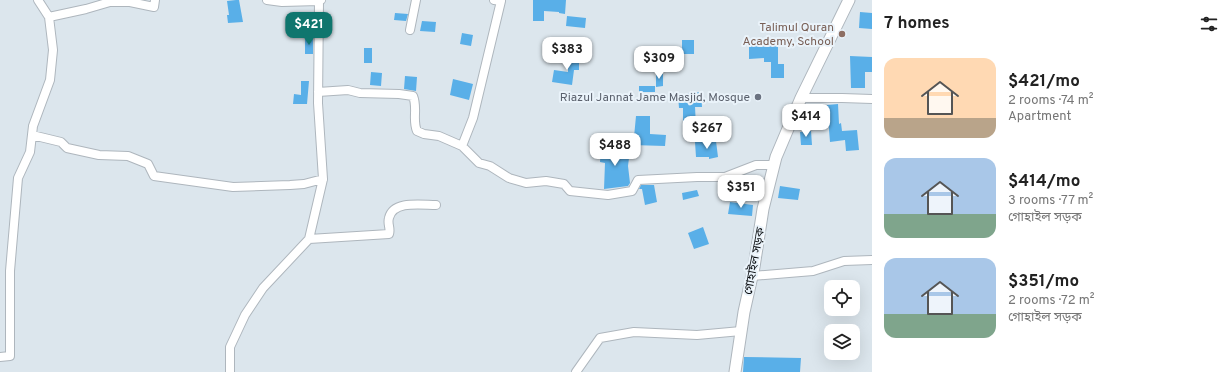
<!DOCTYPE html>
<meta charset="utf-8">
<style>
body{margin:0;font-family:Overpass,"Noto Sans Bengali",sans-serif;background:#f2f2f2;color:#222;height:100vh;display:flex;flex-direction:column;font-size:15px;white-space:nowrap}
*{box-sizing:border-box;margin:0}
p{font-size:13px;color:#767676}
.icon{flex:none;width:22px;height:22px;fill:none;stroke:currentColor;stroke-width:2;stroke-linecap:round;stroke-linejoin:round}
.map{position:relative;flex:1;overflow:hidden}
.panel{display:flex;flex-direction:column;background:#fff;width:360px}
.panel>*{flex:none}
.tools{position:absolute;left:824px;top:280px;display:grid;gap:8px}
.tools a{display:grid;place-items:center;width:36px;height:36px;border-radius:8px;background:#fff;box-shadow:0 4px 16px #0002;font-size:20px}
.price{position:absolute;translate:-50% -34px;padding:0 9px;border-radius:8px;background:#fff;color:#222;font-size:13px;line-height:26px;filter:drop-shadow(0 1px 2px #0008)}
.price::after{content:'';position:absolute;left:50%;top:24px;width:12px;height:9px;margin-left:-6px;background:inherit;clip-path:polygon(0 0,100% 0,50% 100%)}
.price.on{background:#0f766e;color:#fff}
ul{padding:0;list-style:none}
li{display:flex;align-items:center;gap:12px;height:100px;padding:0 12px}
li span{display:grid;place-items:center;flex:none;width:112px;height:80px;border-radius:12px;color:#555}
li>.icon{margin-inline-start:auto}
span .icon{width:48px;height:48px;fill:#fffc;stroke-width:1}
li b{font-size:17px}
h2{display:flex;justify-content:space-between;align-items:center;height:48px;padding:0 12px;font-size:17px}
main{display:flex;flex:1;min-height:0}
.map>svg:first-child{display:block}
</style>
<main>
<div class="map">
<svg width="872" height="372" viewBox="0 0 872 372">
<rect width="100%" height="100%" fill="#dce6ed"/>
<path fill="#59afe8" d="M 236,0 L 239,0 L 243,22 L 228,23 L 227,15 L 229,15 L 227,1 Z
M 533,0 L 566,0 L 565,14 L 559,13 L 559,12 L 544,11 L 544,21 L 533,21 Z
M 860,12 L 872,13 L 872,29 L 859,28 Z
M 395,13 L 408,14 L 406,21 L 394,20 Z
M 567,16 L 586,18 L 585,28 L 566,26 Z
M 422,21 L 436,22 L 435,32 L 420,31 Z
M 462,33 L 473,35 L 471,46 L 460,44 Z
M 305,39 L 313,39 L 313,54 L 305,54 Z
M 682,40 L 694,40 L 694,54 L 682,54 Z
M 749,45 L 778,45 L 778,64 L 784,64 L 784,78 L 771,78 L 771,62 L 764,62 L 764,58 L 749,59 Z
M 544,46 L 554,46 L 553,57 L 544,56 Z
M 364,48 L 372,48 L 372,63 L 364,63 Z
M 568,55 L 579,55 L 579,70 L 574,70 L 572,85 L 552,82 L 554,70 L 568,72 Z
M 850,56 L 872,57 L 872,72 L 865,72 L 865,88 L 851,88 Z
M 371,72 L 382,73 L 381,86 L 370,85 Z
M 656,74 L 663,74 L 663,86 L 656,87 Z
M 405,76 L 417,77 L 416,91 L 404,89 Z
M 453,79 L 473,84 L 469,100 L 450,95 Z
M 301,81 L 309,81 L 307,104 L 293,104 L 294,94 L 301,95 Z
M 639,86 L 655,86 L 655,92 L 639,92 Z
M 701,92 L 702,107 L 695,107 L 696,126 L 683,126 L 683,108 L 679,108 L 678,95 Z
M 838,104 L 839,124 L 841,123 L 842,131 L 857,130 L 859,150 L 846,151 L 845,140 L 830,142 L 827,105 Z
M 636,116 L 650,116 L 650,134 L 666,135 L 665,146 L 632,145 L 632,137 L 634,137 Z
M 725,122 L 726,128 L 719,129 L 717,139 L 710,139 L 710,130 L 707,131 L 706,125 Z
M 811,131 L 812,145 L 801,145 L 800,132 Z
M 716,141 L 718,157 L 709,159 L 709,157 L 696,157 L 695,142 Z
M 601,145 L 630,150 L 628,166 L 630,183 L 628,186 L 604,189 L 605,163 L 600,162 Z
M 641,185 L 654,185 L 657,202 L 645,205 L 642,189 L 639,189 Z
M 780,186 L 800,189 L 798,200 L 778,198 Z
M 697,190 L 699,196 L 683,200 L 682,193 Z
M 730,202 L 753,205 L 752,216 L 728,214 Z
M 703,227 L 709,244 L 694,249 L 688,233 Z
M 744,357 L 801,358 L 800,372 L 743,372 Z"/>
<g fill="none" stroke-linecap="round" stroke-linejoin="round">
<g stroke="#aeb6bd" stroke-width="10">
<path id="street" d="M 267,0 L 282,2 L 319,1
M 49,17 L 86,9 L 110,2 L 130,2 L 154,7 L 155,0
M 410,30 L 416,0
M 318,92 L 348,90 L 360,93 L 399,94 L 413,96 C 418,108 412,120 417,131 L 424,134 L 439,136 L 462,146 L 479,163 L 490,166 L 509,178 L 526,183 L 546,181 L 564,184 L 570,191 L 608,195 L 632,191 L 638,180 L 697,177 L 725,177 L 756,165 L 774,165
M 801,98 L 842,98 L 872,99
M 32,135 L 61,142 L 67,148 L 99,155 L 128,156 L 148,164 L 154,176 L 233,187 L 290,185 L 304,184 L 323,179
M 462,146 L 473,118 L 501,1 L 494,0
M 309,239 L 389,234 C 391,228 387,224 389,218 C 393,200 422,205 436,205
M 752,276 L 813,271 L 844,261 L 872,260
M 0,357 L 10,356 L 10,271 L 18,178 L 30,152 L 33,126 L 50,80 L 53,50 L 49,17 L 38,0
M 230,372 L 230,347 L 245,315 L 263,288 L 309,239 L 323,179 L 318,103 L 319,1 L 321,0
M 576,372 L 600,338 L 634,332 L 697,335 L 741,331"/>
</g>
<g stroke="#aeb6bd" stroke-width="13">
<path id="secondary" d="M 735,372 L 744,312 L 754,267 L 763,209 L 776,157 L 801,98 L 849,0"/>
</g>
<use href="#street" stroke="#fff" stroke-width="8"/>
<use href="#secondary" stroke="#fff" stroke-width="11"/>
</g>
<circle fill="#8d6e63" stroke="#eaf3fa" stroke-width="1.5" cx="842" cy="34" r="4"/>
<circle fill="#6b7280" stroke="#eaf3fa" stroke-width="1.5" cx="758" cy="97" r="4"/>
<g text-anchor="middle" stroke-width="4" stroke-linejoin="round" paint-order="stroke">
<g font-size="12" fill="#785e54" stroke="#eaf3fa" text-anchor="end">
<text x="834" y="31">Talimul Quran<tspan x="834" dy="14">Academy, School</tspan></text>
</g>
<g font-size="12" fill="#5b616d" stroke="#eaf3fa" text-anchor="end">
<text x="750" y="101">Riazul Jannat Jame Masjid, Mosque</text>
</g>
<g font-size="12" fill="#0c0f12" stroke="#eaf3fa">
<text transform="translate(754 261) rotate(-79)" y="4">গোহাইল সড়ক</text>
</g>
</g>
</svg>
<div class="tools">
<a><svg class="icon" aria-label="locate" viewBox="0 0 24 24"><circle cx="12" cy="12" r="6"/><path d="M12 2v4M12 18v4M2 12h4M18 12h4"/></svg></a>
<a><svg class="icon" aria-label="layers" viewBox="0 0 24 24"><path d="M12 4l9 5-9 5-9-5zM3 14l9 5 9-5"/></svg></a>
</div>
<b class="price on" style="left:309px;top:46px">$421</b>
<b class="price" style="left:567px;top:71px">$383</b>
<b class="price" style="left:659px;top:80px">$309</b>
<b class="price" style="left:806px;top:138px">$414</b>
<b class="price" style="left:707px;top:150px">$267</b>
<b class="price" style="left:615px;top:167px">$488</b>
<b class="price" style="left:741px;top:209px">$351</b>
</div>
<section class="panel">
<h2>7 homes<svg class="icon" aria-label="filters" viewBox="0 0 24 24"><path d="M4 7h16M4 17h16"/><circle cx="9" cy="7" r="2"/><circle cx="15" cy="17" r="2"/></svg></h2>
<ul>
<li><span style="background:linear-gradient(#ffd9b3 75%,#b9a48a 0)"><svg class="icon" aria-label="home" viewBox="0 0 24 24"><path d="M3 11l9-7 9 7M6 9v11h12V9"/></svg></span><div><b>$421/mo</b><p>2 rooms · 74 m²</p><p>Apartment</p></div></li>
<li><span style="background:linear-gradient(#a9c7e8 70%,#7fa58c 0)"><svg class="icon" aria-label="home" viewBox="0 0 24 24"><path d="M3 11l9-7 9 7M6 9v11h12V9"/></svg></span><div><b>$414/mo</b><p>3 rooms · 77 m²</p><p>গোহাইল সড়ক</p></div></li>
<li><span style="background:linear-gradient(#a9c7e8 70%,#7fa58c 0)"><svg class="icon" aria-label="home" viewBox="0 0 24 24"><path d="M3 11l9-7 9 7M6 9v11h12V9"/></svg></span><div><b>$351/mo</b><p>2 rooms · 72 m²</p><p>গোহাইল সড়ক</p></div></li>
</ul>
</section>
</main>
